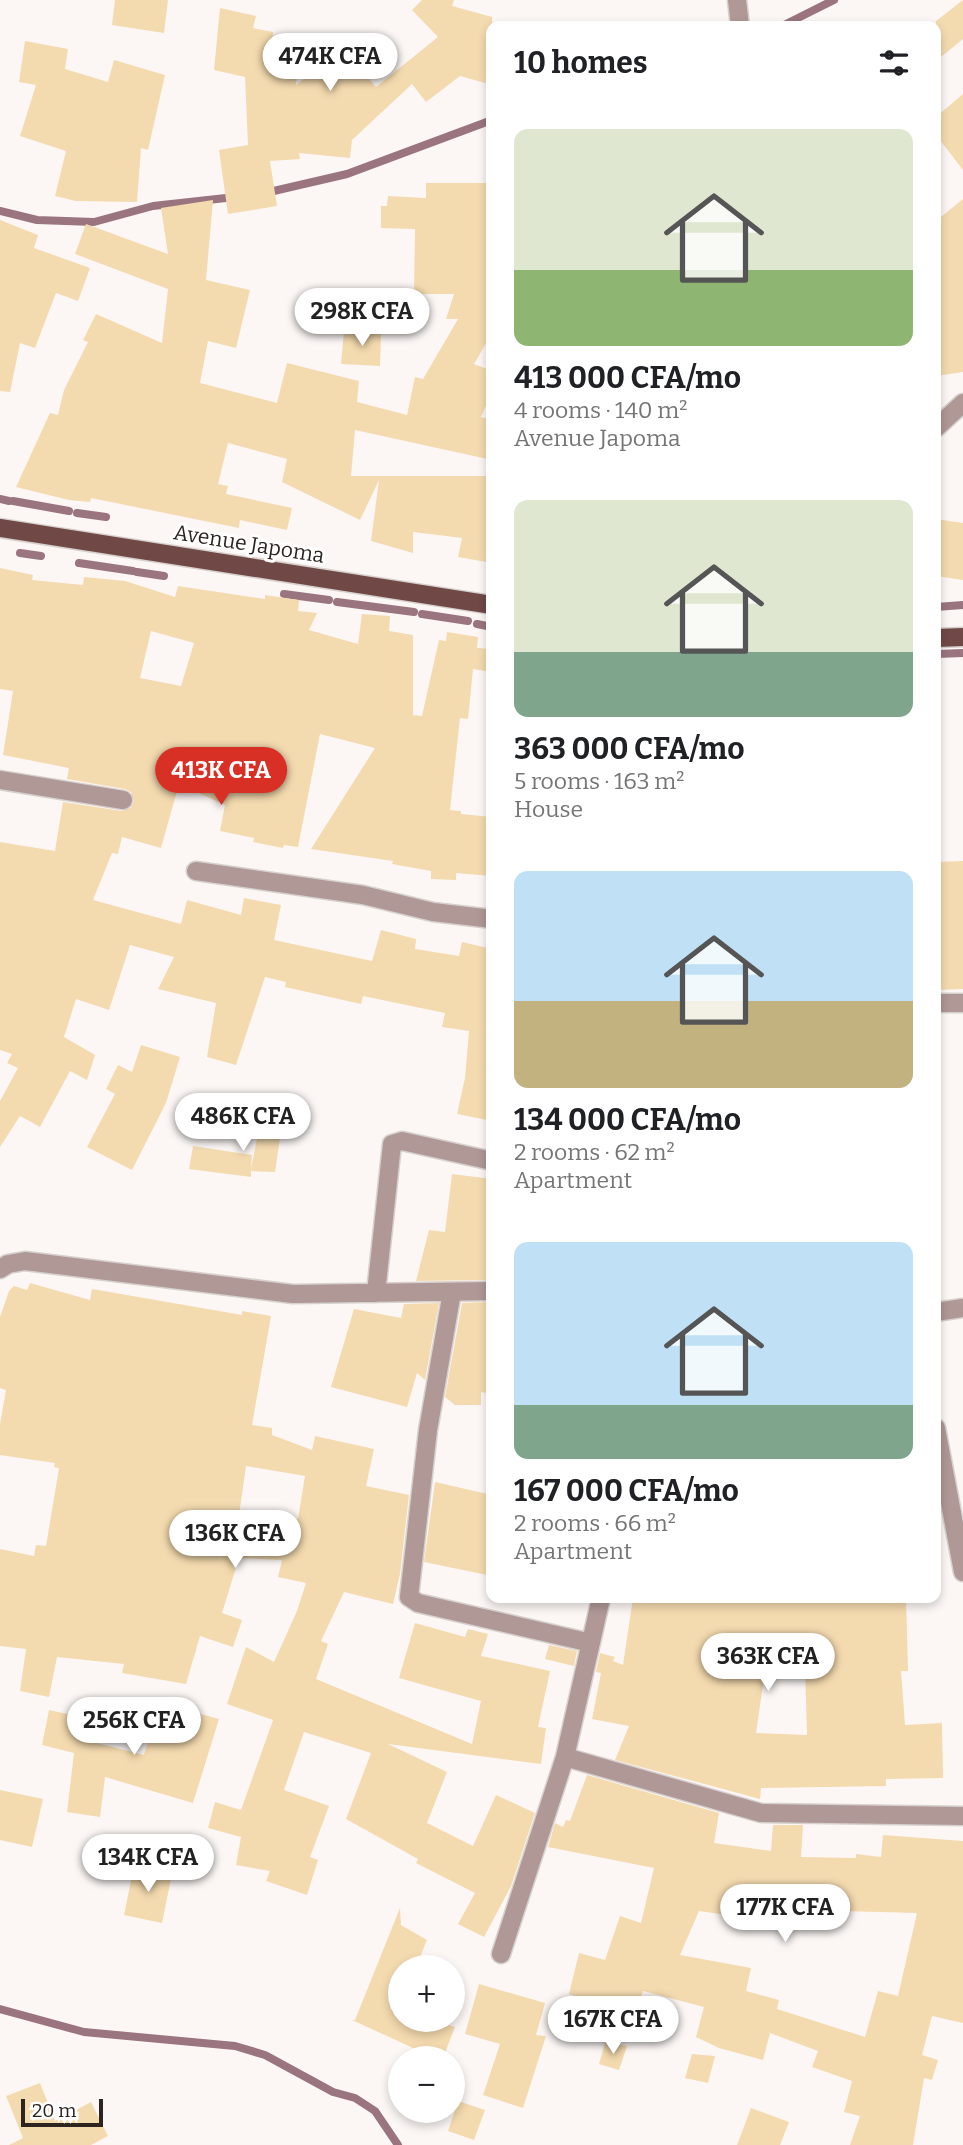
<!DOCTYPE html>
<meta charset="utf-8">
<style>
body{margin:0;font-family:Bitter,serif;background:#f2f2f2;color:#202124;height:100vh;display:flex;flex-direction:column;font-size:26px;white-space:nowrap}
*{box-sizing:border-box;margin:0}
p{font-size:23px;color:#757577}
.icon{flex:none;width:38px;height:38px;fill:none;stroke:currentColor;stroke-width:2;stroke-linecap:round;stroke-linejoin:round}
.map{position:relative;flex:1;overflow:hidden}
.panel{position:absolute;left:486px;top:21px;width:455px;height:1582px;display:flex;flex-direction:column;background:#fff;border-radius:14px;box-shadow:0 4px 10px #0003}
.panel>*{flex:none}
.tools{position:absolute;left:388px;top:1955px;display:grid;gap:14px}
.tools a{display:grid;place-items:center;width:77px;height:77px;border-radius:50%;background:#fff;box-shadow:0 4px 10px #0003;font-size:35px}
.scale{position:absolute;left:21px;bottom:18px;width:82px;box-sizing:border-box;padding-left:7px;border:4px solid #2c241f;border-top:0;font-size:19px;line-height:24px;white-space:nowrap;color:#2c241f;-webkit-text-stroke:5px #fff;paint-order:stroke}
.price{position:absolute;translate:-50% -60px;padding:0 16px;border-radius:24px;background:#fff;color:#222;font-size:23px;line-height:46px;filter:drop-shadow(0 2px 4px #0008)}
.price::after{content:'';position:absolute;left:50%;top:42px;width:21px;height:16px;margin-left:-10px;background:inherit;clip-path:polygon(0 0,100% 0,50% 100%)}
.price.on{background:#d93025;color:#fff}
ul{padding:0;list-style:none}
li{display:grid;align-content:center;gap:14px;height:371px;padding:0 28px}
li span{display:grid;place-items:center;height:217px;border-radius:14px;color:#555}
li>.icon{margin-inline-start:auto}
span .icon{width:126px;height:126px;fill:#fffc;stroke-width:1}
li b{font-size:30px}
h2{display:flex;justify-content:space-between;align-items:center;height:84px;padding:0 28px;font-size:30px}
.map>svg:first-child{display:block}
</style>
<div class="map">
<svg width="963" height="2145" viewBox="0 0 963 2145">
<rect width="100%" height="100%" fill="#fcf7f5"/>
<g fill="none" stroke-linecap="round" stroke-linejoin="round">
<path stroke="#9a7580" stroke-width="8" d="M 782,26 L 834,0
M 265,193 L 347,174 L 492,120
M 0,211 L 37,220 L 94,222 L 153,206 L 235,197
M 0,499 L 9,501
M 13,501 L 69,511
M 77,513 L 106,517
M 20,553 L 41,556
M 79,563 L 133,571
M 137,572 L 164,576
M 284,594 L 329,600
M 337,602 L 414,612
M 936,607 L 963,605
M 422,614 L 468,621
M 477,624 L 492,627
M 937,654 L 963,653
M 0,2009 L 84,2032 L 235,2046 L 265,2055 L 333,2092 L 355,2098 L 375,2111 L 398,2145"/>
</g>
<path fill="#f4daaf" fill-rule="evenodd" d="M 115,0 L 168,0 L 164,33 L 112,25 Z
M 422,0 L 454,0 L 452,6 L 492,17 L 492,85 L 460,76 L 426,102 L 412,84 L 352,140 L 350,158 L 299,153 L 300,159 L 270,161 L 277,206 L 228,214 L 219,150 L 248,145 L 245,77 L 214,70 L 220,8 L 256,16 L 253,28 L 273,32 L 272,46 L 299,49 L 296,85 L 343,48 L 376,87 L 438,37 L 412,10 Z
M 963,0 L 963,39 L 936,61 L 936,21 Z
M 25,41 L 68,49 L 65,69 L 108,82 L 114,60 L 165,75 L 148,150 L 141,148 L 137,202 L 76,201 L 55,196 L 66,151 L 20,136 L 36,85 L 19,82 Z
M 963,94 L 963,170 L 936,135 L 936,117 Z
M 426,183 L 492,183 L 492,333 L 474,364 L 492,371 L 492,392 L 481,417 L 492,420 L 492,460 L 355,430 L 351,476 L 492,476 L 492,563 L 458,557 L 462,538 L 413,532 L 413,553 L 371,541 L 379,480 L 360,520 L 282,482 L 287,459 L 228,443 L 218,484 L 228,486 L 226,494 L 292,508 L 287,530 L 240,520 L 239,528 L 91,498 L 90,502 L 69,500 L 16,487 L 50,413 L 58,415 L 64,390 L 88,342 L 83,340 L 96,314 L 162,343 L 168,289 L 75,254 L 86,224 L 168,254 L 161,208 L 213,200 L 206,280 L 250,290 L 236,348 L 208,341 L 200,383 L 277,403 L 287,363 L 359,381 L 357,402 L 407,415 L 415,377 L 423,379 L 458,319 L 446,319 L 454,294 L 414,294 L 415,229 L 381,228 L 381,206 L 387,206 L 388,196 L 426,198 Z
M 963,199 L 963,372 L 936,376 L 936,221 Z
M 0,220 L 38,235 L 34,248 L 90,268 L 78,301 L 56,293 L 35,348 L 20,343 L 10,392 L 0,391 Z
M 344,331 L 381,332 L 380,366 L 341,364 Z
M 936,519 L 963,523 L 963,580 L 936,576 Z
M 0,568 L 33,575 L 32,580 L 83,585 L 84,577 L 125,581 L 175,597 L 178,586 L 265,599 L 265,595 L 299,600 L 298,611 L 317,613 L 309,630 L 358,644 L 362,614 L 390,616 L 389,631 L 413,635 L 413,715 L 422,716 L 439,640 L 446,641 L 447,632 L 478,637 L 477,648 L 492,649 L 492,672 L 473,669 L 468,719 L 460,718 L 450,810 L 461,811 L 461,814 L 492,817 L 492,876 L 456,873 L 456,880 L 431,879 L 431,871 L 392,864 L 393,861 L 311,849 L 375,748 L 320,734 L 298,847 L 284,845 L 283,848 L 253,842 L 254,838 L 220,831 L 225,805 L 179,784 L 161,848 L 122,837 L 118,854 L 112,853 L 93,900 L 181,924 L 187,900 L 241,915 L 244,898 L 281,905 L 274,940 L 372,961 L 381,930 L 416,939 L 415,949 L 459,956 L 462,942 L 492,949 L 492,1121 L 457,1114 L 465,1078 L 469,1031 L 442,1027 L 445,1013 L 363,996 L 361,1004 L 285,987 L 286,982 L 265,977 L 236,1065 L 207,1057 L 216,1003 L 158,989 L 174,957 L 130,945 L 109,1010 L 76,999 L 64,1037 L 95,1055 L 87,1080 L 70,1071 L 40,1127 L 20,1116 L 0,1147 L 0,1101 L 18,1068 L 7,1063 L 12,1054 L 0,1050 L 0,842 L 55,851 L 63,802 L 122,811 L 131,808 L 134,801 L 131,792 L 125,789 L 67,779 L 69,768 L 3,755 L 13,691 L 0,689 ZM 151,631 L 194,643 L 181,686 L 140,678 Z
M 963,861 L 963,989 L 936,990 L 936,862 Z
M 141,1045 L 180,1057 L 166,1103 L 132,1170 L 87,1147 L 115,1094 L 106,1089 L 118,1065 L 132,1072 Z
M 262,1113 L 283,1118 L 275,1172 L 251,1171 L 251,1177 L 189,1169 L 193,1146 L 252,1155 L 251,1169 Z
M 452,1174 L 492,1179 L 492,1237 L 488,1237 L 487,1280 L 416,1281 L 429,1230 L 445,1232 Z
M 30,1283 L 90,1300 L 92,1289 L 242,1315 L 242,1311 L 271,1316 L 252,1425 L 272,1428 L 272,1435 L 312,1450 L 315,1436 L 374,1449 L 366,1486 L 409,1495 L 400,1574 L 393,1604 L 344,1592 L 321,1641 L 328,1644 L 316,1679 L 472,1744 L 481,1701 L 399,1678 L 415,1623 L 465,1637 L 468,1629 L 488,1634 L 481,1656 L 550,1671 L 538,1727 L 546,1728 L 541,1764 L 388,1744 L 447,1772 L 427,1823 L 473,1846 L 496,1795 L 535,1813 L 511,1886 L 484,1937 L 458,1924 L 475,1893 L 416,1863 L 418,1859 L 346,1819 L 371,1753 L 304,1732 L 284,1790 L 329,1806 L 310,1857 L 318,1860 L 307,1895 L 266,1881 L 270,1871 L 236,1865 L 241,1837 L 208,1828 L 215,1802 L 241,1810 L 273,1720 L 227,1704 L 246,1647 L 274,1662 L 297,1611 L 306,1583 L 278,1577 L 282,1560 L 239,1558 L 222,1613 L 242,1620 L 233,1647 L 200,1636 L 186,1684 L 122,1673 L 124,1664 L 57,1657 L 49,1697 L 20,1691 L 26,1649 L 0,1646 L 0,1549 L 34,1556 L 36,1545 L 46,1546 L 59,1468 L 54,1467 L 55,1463 L 0,1455 L 0,1424 L 6,1390 L 0,1388 L 0,1317 L 9,1291 L 14,1286 L 27,1290 ZM 246,1466 L 305,1476 L 298,1519 L 239,1515 Z
M 487,1302 L 492,1306 L 492,1394 L 481,1392 L 481,1405 L 455,1405 L 445,1397 L 462,1303 Z
M 439,1303 L 425,1380 L 417,1373 L 407,1407 L 331,1387 L 354,1309 L 401,1318 L 404,1304 Z
M 435,1482 L 492,1495 L 492,1576 L 424,1562 Z
M 633,1598 L 906,1598 L 908,1671 L 901,1671 L 905,1725 L 942,1723 L 943,1778 L 886,1779 L 886,1786 L 761,1788 L 760,1799 L 615,1760 L 629,1726 L 592,1719 L 601,1673 L 596,1672 L 600,1653 L 615,1657 L 613,1661 L 623,1665 ZM 766,1664 L 805,1669 L 807,1735 L 756,1733 Z
M 549,1645 L 577,1651 L 574,1666 L 545,1659 Z
M 159,1703 L 219,1719 L 193,1803 L 105,1777 L 100,1817 L 67,1812 L 74,1753 L 42,1745 L 49,1710 L 94,1720 L 89,1741 L 144,1755 Z
M 587,1775 L 719,1813 L 714,1843 L 771,1851 L 773,1825 L 803,1825 L 801,1857 L 856,1858 L 856,1854 L 881,1857 L 883,1835 L 963,1841 L 963,2023 L 932,2016 L 922,2055 L 938,2060 L 932,2080 L 924,2078 L 913,2145 L 850,2145 L 860,2116 L 844,2112 L 852,2081 L 812,2067 L 818,2051 L 770,2033 L 763,2060 L 719,2048 L 696,2037 L 704,2007 L 643,1991 L 636,2017 L 569,1994 L 579,1953 L 605,1960 L 620,1916 L 641,1923 L 654,1868 L 548,1847 L 555,1823 L 563,1827 L 566,1820 L 570,1821 ZM 699,1911 L 790,1924 L 791,1915 L 844,1915 L 844,1911 L 917,1913 L 898,1996 L 878,1991 L 865,2037 L 777,2009 L 779,2000 L 746,1991 L 751,1968 L 680,1955 Z
M 0,1790 L 43,1799 L 32,1847 L 0,1840 Z
M 134,1866 L 172,1874 L 162,1923 L 124,1915 Z
M 400,1908 L 401,1925 L 427,1940 L 416,1967 L 401,1967 L 401,2020 L 435,2020 L 455,2027 L 443,2058 L 435,2058 L 352,2020 L 355,2020 Z
M 479,1984 L 545,2003 L 536,2035 L 546,2036 L 523,2108 L 483,2095 L 500,2044 L 465,2034 Z
M 605,2043 L 627,2046 L 619,2070 L 599,2064 Z
M 692,2054 L 715,2056 L 708,2083 L 685,2078 Z
M 40,2083 L 55,2121 L 91,2102 L 108,2136 L 91,2145 L 9,2145 L 23,2138 L 6,2096 Z
M 458,2101 L 485,2110 L 474,2140 L 448,2131 Z
M 751,2108 L 789,2122 L 780,2145 L 737,2145 Z"/>
<g fill="none" stroke-linecap="round" stroke-linejoin="round">
<g stroke="#d7d1ce" stroke-width="21">
<path id="minor" d="M 737,0 L 740,26
M 936,428 L 963,403
M 0,780 L 123,800
M 196,871 L 363,895 L 433,912 L 492,919
M 936,1003 L 963,1003
M 0,1269 L 8,1264 L 25,1261 L 293,1294 L 492,1291
M 452,1292 L 428,1430 L 409,1597 L 418,1603 L 591,1643
M 376,1293 L 392,1144 L 402,1141 L 492,1161
M 936,1312 L 963,1308
M 936,1428 L 963,1572
M 565,1757 L 761,1813 L 963,1816
M 501,1954 L 565,1757 L 601,1598"/>
</g>
<g stroke="#d7d1ce" stroke-width="21">
<path id="primary" d="M 0,528 L 492,605
M 936,638 L 963,637"/>
</g>
<use href="#minor" stroke="#af9896" stroke-width="18"/>
<use href="#primary" stroke="#704947" stroke-width="18"/>
</g>
<g text-anchor="middle" stroke-width="6" stroke-linejoin="round" paint-order="stroke">
<g font-size="21" fill="#2c241f" stroke="#fff">
<text transform="translate(249 544) rotate(9)" y="7">Avenue Japoma</text>
</g>
</g>
</svg>
<div class="tools">
<a>+</a>
<a>−</a>
</div>
<div class="scale">20 m</div>
<b class="price" style="left:330px;top:93px">474K CFA</b>
<b class="price" style="left:362px;top:348px">298K CFA</b>
<b class="price on" style="left:221px;top:807px">413K CFA</b>
<b class="price" style="left:243px;top:1153px">486K CFA</b>
<b class="price" style="left:235px;top:1570px">136K CFA</b>
<b class="price" style="left:768px;top:1693px">363K CFA</b>
<b class="price" style="left:134px;top:1757px">256K CFA</b>
<b class="price" style="left:148px;top:1894px">134K CFA</b>
<b class="price" style="left:785px;top:1944px">177K CFA</b>
<b class="price" style="left:613px;top:2056px">167K CFA</b>
<section class="panel">
<h2>10 homes<svg class="icon" aria-label="filters" viewBox="0 0 24 24"><path d="M4 7h16M4 17h16"/><circle cx="9" cy="7" r="2"/><circle cx="15" cy="17" r="2"/></svg></h2>
<ul>
<li><span style="background:linear-gradient(#dfe7d0 65%,#8fb573 0)"><svg class="icon" aria-label="home" viewBox="0 0 24 24"><path d="M3 11l9-7 9 7M6 9v11h12V9"/></svg></span><div><b>413 000 CFA/mo</b><p>4 rooms · 140 m²</p><p>Avenue Japoma</p></div></li>
<li><span style="background:linear-gradient(#dfe7d0 70%,#7fa58c 0)"><svg class="icon" aria-label="home" viewBox="0 0 24 24"><path d="M3 11l9-7 9 7M6 9v11h12V9"/></svg></span><div><b>363 000 CFA/mo</b><p>5 rooms · 163 m²</p><p>House</p></div></li>
<li><span style="background:linear-gradient(#bfe0f5 60%,#c2b280 0)"><svg class="icon" aria-label="home" viewBox="0 0 24 24"><path d="M3 11l9-7 9 7M6 9v11h12V9"/></svg></span><div><b>134 000 CFA/mo</b><p>2 rooms · 62 m²</p><p>Apartment</p></div></li>
<li><span style="background:linear-gradient(#bfe0f5 75%,#7fa58c 0)"><svg class="icon" aria-label="home" viewBox="0 0 24 24"><path d="M3 11l9-7 9 7M6 9v11h12V9"/></svg></span><div><b>167 000 CFA/mo</b><p>2 rooms · 66 m²</p><p>Apartment</p></div></li>
</ul>
</section>
</div>
